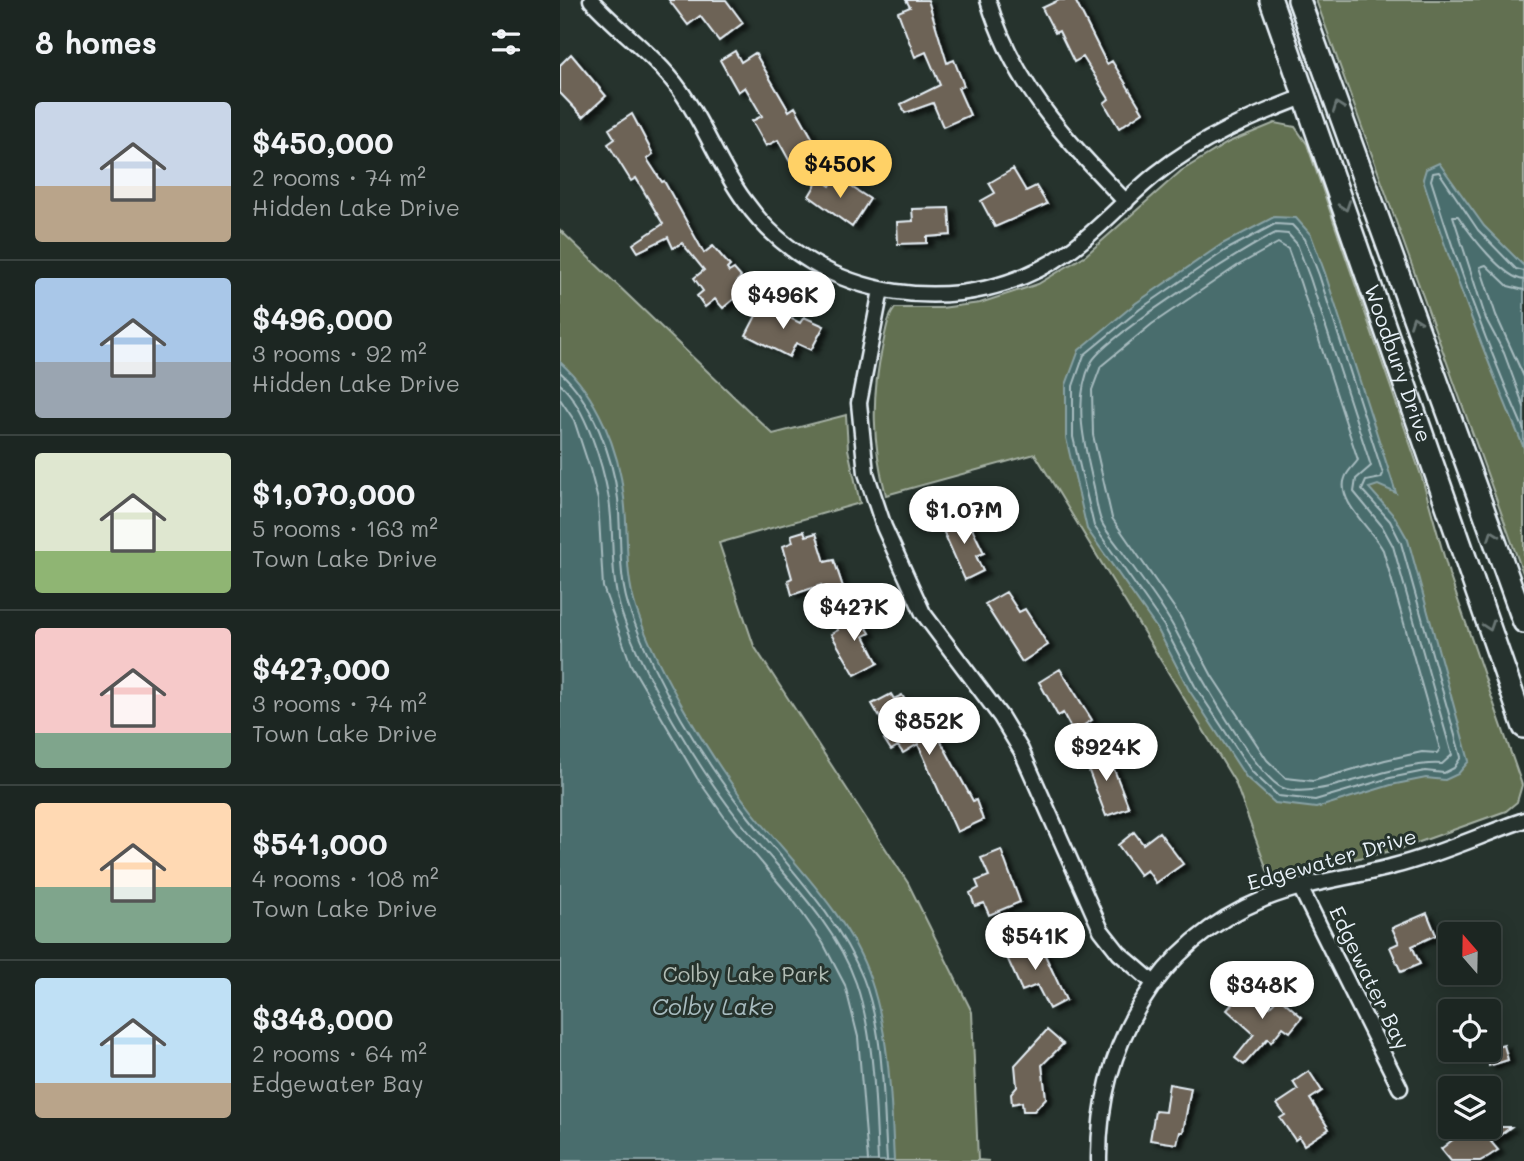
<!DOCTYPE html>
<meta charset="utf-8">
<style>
body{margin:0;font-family:Mali,sans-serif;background:#252e2a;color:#f1f3f6;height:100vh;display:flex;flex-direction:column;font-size:26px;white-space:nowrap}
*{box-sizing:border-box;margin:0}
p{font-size:23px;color:#a0a5a5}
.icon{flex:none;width:38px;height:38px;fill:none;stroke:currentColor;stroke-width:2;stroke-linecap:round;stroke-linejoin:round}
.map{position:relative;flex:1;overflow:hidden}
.side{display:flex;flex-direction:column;background:#1c2622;width:560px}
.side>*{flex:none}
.needle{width:46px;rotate:340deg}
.controls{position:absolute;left:878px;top:922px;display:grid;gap:14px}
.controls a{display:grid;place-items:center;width:63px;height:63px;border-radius:7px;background:#1c2622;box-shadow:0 4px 18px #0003,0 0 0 2px #3a4340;font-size:35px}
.price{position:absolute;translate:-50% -60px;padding:0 16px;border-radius:24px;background:#fff;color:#222;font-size:23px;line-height:46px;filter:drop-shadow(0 2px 4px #0008)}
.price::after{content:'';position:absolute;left:50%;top:42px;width:21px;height:16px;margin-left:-10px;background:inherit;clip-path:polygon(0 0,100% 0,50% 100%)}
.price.active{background:#ffd166;color:#111}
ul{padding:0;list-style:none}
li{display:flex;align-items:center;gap:21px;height:175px;padding:0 35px}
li+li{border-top:2px solid #3a4340}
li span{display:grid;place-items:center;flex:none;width:196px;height:140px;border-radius:7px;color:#555}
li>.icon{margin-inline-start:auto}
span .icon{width:84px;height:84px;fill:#fffc;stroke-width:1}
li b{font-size:30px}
h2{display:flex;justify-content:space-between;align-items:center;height:84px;padding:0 35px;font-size:30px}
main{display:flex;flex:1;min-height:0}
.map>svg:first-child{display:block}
</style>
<main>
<section class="side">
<h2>8 homes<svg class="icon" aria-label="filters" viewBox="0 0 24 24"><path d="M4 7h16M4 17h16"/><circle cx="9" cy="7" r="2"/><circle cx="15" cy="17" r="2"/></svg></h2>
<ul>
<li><span style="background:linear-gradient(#c9d6e8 60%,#b9a48a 0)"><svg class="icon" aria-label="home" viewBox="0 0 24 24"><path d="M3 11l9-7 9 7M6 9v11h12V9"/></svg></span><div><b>$450,000</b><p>2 rooms · 74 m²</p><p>Hidden Lake Drive</p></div></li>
<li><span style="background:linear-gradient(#a9c7e8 60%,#9aa5b1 0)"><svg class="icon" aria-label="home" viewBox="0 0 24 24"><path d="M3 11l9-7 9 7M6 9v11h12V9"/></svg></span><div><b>$496,000</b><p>3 rooms · 92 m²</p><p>Hidden Lake Drive</p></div></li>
<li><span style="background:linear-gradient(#dfe7d0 70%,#8fb573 0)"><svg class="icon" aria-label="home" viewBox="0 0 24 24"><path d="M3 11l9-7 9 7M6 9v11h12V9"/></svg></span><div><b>$1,070,000</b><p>5 rooms · 163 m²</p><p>Town Lake Drive</p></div></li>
<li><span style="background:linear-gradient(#f6c9c9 75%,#7fa58c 0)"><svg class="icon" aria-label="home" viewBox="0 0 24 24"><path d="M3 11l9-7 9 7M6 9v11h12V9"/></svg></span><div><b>$427,000</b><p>3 rooms · 74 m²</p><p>Town Lake Drive</p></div></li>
<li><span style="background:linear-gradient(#ffd9b3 60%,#7fa58c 0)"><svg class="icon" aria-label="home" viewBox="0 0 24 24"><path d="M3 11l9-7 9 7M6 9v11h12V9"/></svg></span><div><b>$541,000</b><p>4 rooms · 108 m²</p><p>Town Lake Drive</p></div></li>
<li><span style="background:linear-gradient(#bfe0f5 75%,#b9a48a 0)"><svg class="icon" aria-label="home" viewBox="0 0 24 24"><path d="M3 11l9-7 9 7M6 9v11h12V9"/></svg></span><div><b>$348,000</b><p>2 rooms · 64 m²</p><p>Edgewater Bay</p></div></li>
</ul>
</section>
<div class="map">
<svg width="964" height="1161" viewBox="0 0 964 1161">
<defs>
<filter id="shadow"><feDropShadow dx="6" dy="3.5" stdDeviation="2" flood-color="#0009"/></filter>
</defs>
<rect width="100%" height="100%" fill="#26332d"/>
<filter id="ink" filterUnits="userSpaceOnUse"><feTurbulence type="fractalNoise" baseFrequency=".0143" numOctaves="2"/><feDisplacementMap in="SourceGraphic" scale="14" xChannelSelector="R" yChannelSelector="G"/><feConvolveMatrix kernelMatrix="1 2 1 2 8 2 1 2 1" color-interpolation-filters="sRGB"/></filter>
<g filter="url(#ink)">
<path fill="#627051" stroke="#a5b0a4" stroke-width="2" d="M 756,0 L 964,0 L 964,576 Z
M 715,123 L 735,127 L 747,144 L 862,478 L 889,574 L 962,785 L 957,802 L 946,811 L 840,849 L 741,871 L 711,881 L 675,782 L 475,454 L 326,495 C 312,442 311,397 323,344 C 326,331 327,318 335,308 L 381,308 L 420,303 L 478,284 L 526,255 L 621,171 L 669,142 Z
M 0,230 L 213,434 L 286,415 L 288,449 L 300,503 L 159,543 L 194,646 L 348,883 L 412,1012 L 418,1160 L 429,1161 L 0,1161 Z"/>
<path fill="#496d6d" stroke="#89a2a5" stroke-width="2" d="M 879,163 L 924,226 L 964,266 L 964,448 C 926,359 892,271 863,179 L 866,169 Z
M 714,217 L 736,218 L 751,235 L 765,273 L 836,493 L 818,485 L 809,488 L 835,517 L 848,540 L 909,761 L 898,774 L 885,780 L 866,778 L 831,785 L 756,808 L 715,803 L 686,777 L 629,690 L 598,630 L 527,529 L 506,438 L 506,385 L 519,350 L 576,303 L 662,244 Z
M 0,362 C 37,395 59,449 64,498 C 69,535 64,572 76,608 C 97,671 151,758 191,810 C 231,861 289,915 310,978 C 330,1036 331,1100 334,1161 L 0,1161 Z"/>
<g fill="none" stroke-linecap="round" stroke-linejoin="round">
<path stroke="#a8bcc0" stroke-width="2" d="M 715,224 L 732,225 L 745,239 L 759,275 L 823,474 L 821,478 L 806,481 L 802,490 L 830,521 L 841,543 L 901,757 L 894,768 L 884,773 L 865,771 L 830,778 L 755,800 L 718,796 L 692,772 L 635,686 L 604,626 L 534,526 L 513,437 L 513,386 L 524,355 L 580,309 L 666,250 Z
M 716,233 L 728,234 L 737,244 L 750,278 L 811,466 L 796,479 L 794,492 L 822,526 L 833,546 L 892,755 L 882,764 C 835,760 757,802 723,788 C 695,777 635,666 619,637 C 604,607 582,580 563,553 C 557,544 547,533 542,523 C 537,512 536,498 534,487 C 525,447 512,402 531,363 C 542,339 687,246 716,233 Z
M 718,243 L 728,249 L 740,282 L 798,460 C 794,466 787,471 785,478 C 776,501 812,529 823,550 L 880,749 L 877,753 L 862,752 L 825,760 L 753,781 L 726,778 L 707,760 L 652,676 L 620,616 L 552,518 L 533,435 L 532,390 L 541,366 L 592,324 L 677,266 Z
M 964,271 L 956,269 L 918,230 L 879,172 L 873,173 L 871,180 C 897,265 928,348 964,430
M 964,280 C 943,278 910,234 898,216 L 893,216 L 926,319 L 944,353 L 964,407
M 964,290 L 948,286 L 926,265 L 920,267 L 936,315 L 964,377
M 0,372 C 32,400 53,457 58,499 C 62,538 57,577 71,614 C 97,683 141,758 187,815 C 228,867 278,916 303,978 C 325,1034 323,1102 327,1161
M 0,384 C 26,407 43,465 49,499 C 55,538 49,576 62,614 C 84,678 137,766 179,820 C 219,871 274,920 296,983 C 315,1039 315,1102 318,1161
M 0,399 L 14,420 L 30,469 L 38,500 L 43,587 L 71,665 L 137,778 L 170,825 L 233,900 L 263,943 L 285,985 L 298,1037 L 308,1161"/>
</g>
<path fill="#6d6357" stroke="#e8f1f8" stroke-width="2" filter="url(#shadow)" d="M 109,0 L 166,0 L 183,23 L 159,41 L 140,16 L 128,25 Z
M 346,0 L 368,0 L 387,63 L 394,60 L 404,86 L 398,88 L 410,115 L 383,127 L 373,103 L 345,113 L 341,104 L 380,85 L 366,52 L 355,57 L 338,12 L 350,7 Z
M 499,0 L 515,0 L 547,64 L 552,61 L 583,112 L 559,128 L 544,103 L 549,99 L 523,57 L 514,62 L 499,31 L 495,33 L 482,8 Z
M 175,51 L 181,62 L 195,53 L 229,111 L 235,107 L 260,152 L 243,162 L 240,157 L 230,162 L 218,140 L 206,146 L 192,121 L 202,116 L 185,87 L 178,92 L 160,60 Z
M 11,54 L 46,96 L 23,117 L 0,93 L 0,65 Z
M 72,114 L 93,154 L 87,159 L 102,182 L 104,181 L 144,253 L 153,246 L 170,266 L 167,269 L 169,272 L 174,269 L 181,277 L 177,281 L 185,290 L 163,308 L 155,299 L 145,307 L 137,296 L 143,291 L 134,278 L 144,270 L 122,243 L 113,248 L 108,237 L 78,252 L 73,244 L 103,224 L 76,178 L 71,181 L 48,144 L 55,139 L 49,129 Z
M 453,169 L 466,191 L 476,186 L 487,204 L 435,227 L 421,201 L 435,193 L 429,183 Z
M 276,177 L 310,199 L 292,227 L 249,196 L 259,179 L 270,186 Z
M 389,208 L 391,235 L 367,237 L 367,243 L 338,244 L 337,222 L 353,221 L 352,209 Z
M 202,304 L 240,323 L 244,317 L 264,326 L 251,350 L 236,343 L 229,357 L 186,335 Z
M 405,514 L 424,553 L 416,556 L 423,571 L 405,580 L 381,526 Z
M 244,531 L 246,536 L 256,533 L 265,562 L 274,560 L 283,587 L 262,593 L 261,585 L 232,595 L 228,580 L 232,578 L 223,546 L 233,542 L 231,535 Z
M 446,592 L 459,612 L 465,609 L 488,645 L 462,662 L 425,604 Z
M 292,611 L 296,618 L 300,617 L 310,633 L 304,636 L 318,663 L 295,675 L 271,634 L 278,630 L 274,620 Z
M 500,669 L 532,720 L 513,732 L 503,713 L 498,716 L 479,682 Z
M 331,694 L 334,699 L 342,695 L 356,718 L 365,712 L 413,801 L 416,800 L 423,820 L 397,832 L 358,744 L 343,753 L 338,746 L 331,750 L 324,739 L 330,735 L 312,704 Z
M 546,749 L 569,808 L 546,816 L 524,758 Z
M 574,832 L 583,844 L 599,832 L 623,864 L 596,883 L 587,870 L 580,875 L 558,845 Z
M 441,850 L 460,902 L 429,915 L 424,903 L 415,906 L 410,893 L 419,888 L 416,881 L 429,876 L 421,858 Z
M 867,913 L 876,935 L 852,946 L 860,964 L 841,972 L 830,947 L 839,943 L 832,928 Z
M 477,938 L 506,1000 L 489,1009 L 477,985 L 462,991 L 445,953 Z
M 686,988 L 709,1007 L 719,997 L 742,1017 L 730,1032 L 723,1027 L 711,1042 L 708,1038 L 684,1065 L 675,1058 L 694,1034 L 667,1010 Z
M 487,1030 L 503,1044 L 482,1065 L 486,1098 L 474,1111 L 463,1111 L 462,1102 L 452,1104 L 451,1094 L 457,1087 L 455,1065 Z
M 944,1045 L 948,1060 L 929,1066 L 929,1049 Z
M 749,1071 L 762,1091 L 750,1099 L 769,1129 L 744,1145 L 739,1137 L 735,1140 L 720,1118 L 725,1115 L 717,1104 L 738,1090 L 733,1082 Z
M 609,1084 L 631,1088 L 623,1132 L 620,1132 L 617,1144 L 590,1140 L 595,1111 L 605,1112 Z
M 909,1127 L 951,1127 L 931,1142 L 938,1150 L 929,1156 L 920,1161 L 891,1161 L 881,1149 Z"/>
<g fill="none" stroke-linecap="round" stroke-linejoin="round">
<g stroke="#e8f1f8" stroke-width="19">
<path id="minor" d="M 31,0 C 60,32 95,55 120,90 C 145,125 159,166 184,200 C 257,304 408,324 509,251 C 541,228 566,198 596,174 C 641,138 693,116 746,96
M 428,0 C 454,86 506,139 566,202
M 321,290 L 299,403 L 306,473 L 324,527 L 363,613 L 441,717 L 461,750 L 541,930 L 559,953 L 595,984
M 740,887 L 840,1088
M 539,1161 C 538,1047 596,943 704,899 C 746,882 791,878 834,866 C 878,855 921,835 964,820"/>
</g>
<g stroke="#e8f1f8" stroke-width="26">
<g id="secondary">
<path id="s1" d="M 711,0 L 964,727"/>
<path d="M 739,0 L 964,622"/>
</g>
</g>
<use href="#minor" stroke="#26332d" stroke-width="14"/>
<use href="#secondary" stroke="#26332d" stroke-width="21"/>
</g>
<defs><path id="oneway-chevron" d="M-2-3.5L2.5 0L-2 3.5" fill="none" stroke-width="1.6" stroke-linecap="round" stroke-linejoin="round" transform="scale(1.75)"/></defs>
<g stroke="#6a7674">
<use href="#oneway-chevron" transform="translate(778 107) rotate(-110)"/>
<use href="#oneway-chevron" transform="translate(785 206) rotate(71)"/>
<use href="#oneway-chevron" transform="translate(855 321) rotate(-110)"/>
<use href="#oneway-chevron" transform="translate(933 535) rotate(-110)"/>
<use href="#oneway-chevron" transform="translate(929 626) rotate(71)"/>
</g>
</g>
<g text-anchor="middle" stroke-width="6" stroke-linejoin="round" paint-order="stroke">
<g font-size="21" fill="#e8f1f8" stroke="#26332d">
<text dy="7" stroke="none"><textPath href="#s1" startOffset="385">Woodbury Drive</textPath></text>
<text transform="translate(772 860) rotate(-16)" y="7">Edgewater Drive</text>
<text transform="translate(809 978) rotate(64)" y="7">Edgewater Bay</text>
</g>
<g font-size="21" fill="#b2bdb5" stroke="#26332d">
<text x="186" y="982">Colby Lake Park</text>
</g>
<g font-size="23" font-style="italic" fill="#a8bcc0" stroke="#26332d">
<text x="153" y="1015">Colby Lake</text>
</g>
</g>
</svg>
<div class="controls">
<a><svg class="needle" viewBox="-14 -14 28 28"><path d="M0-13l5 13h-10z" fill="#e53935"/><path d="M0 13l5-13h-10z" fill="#a0a5a5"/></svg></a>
<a><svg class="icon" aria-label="locate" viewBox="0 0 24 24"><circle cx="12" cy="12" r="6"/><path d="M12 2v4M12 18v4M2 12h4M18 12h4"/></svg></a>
<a><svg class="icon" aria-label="layers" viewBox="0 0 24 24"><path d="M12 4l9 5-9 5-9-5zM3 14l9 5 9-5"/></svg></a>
</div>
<b class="price active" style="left:280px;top:200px">$450K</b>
<b class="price" style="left:223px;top:331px">$496K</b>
<b class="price" style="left:404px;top:546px">$1.07M</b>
<b class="price" style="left:294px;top:643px">$427K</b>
<b class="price" style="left:369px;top:757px">$852K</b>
<b class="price" style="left:546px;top:783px">$924K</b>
<b class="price" style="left:475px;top:972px">$541K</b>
<b class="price" style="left:702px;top:1021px">$348K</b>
</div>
</main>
